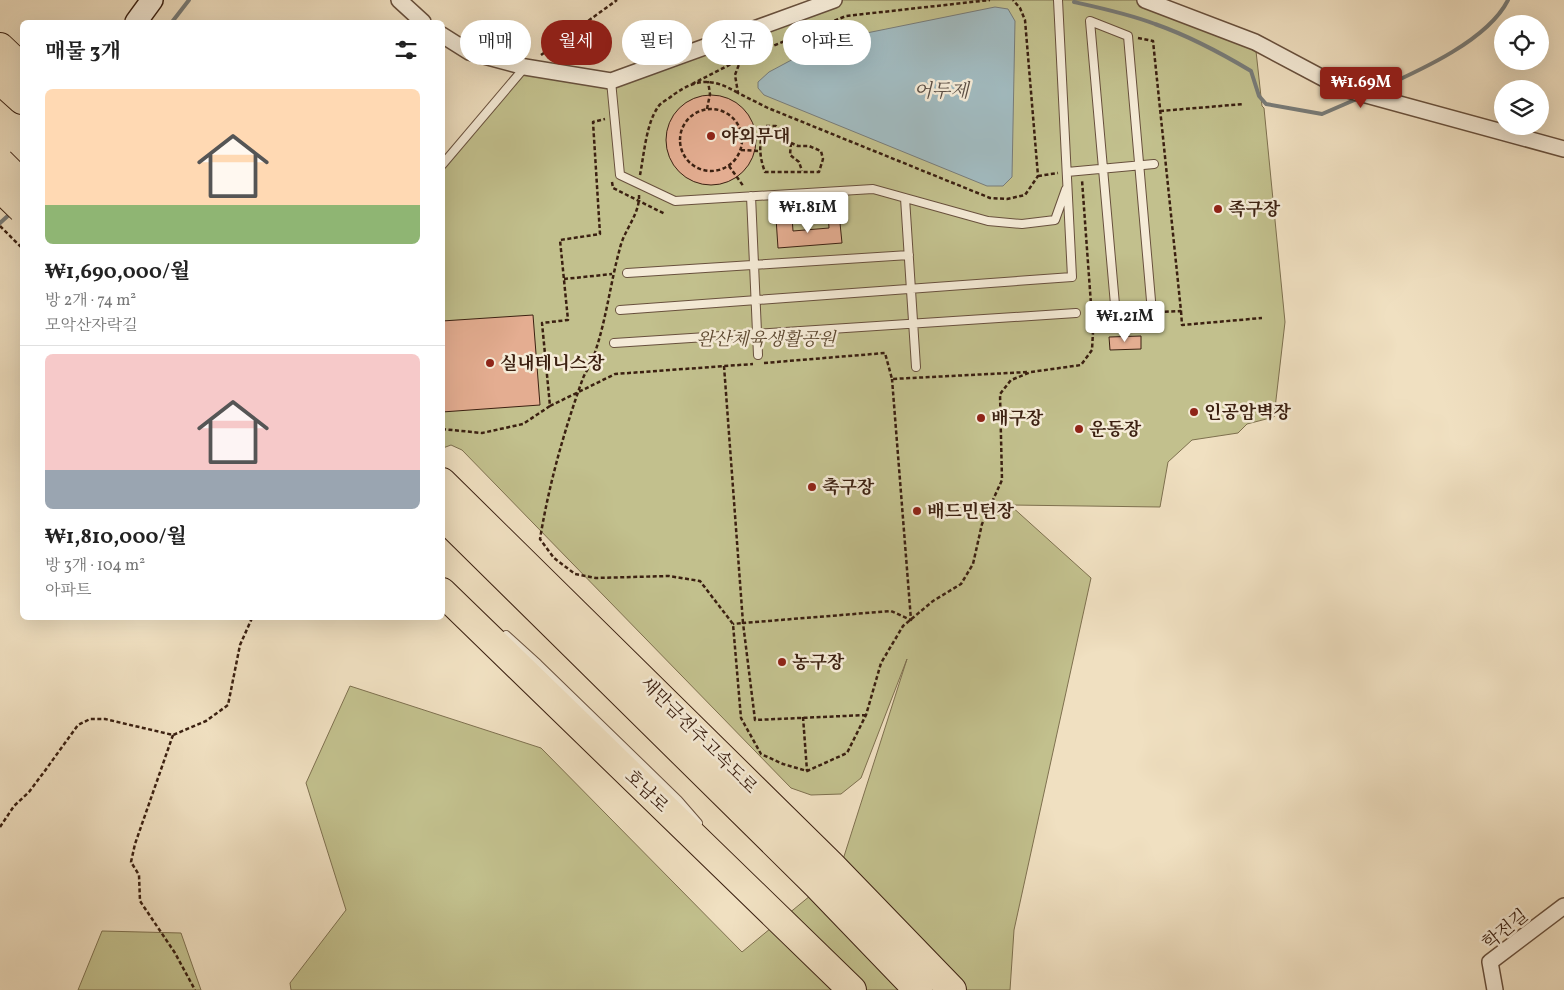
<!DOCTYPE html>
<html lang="ko">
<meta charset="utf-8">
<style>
body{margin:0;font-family:Vollkorn,"Noto Serif KR",serif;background:#f6f6f6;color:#222;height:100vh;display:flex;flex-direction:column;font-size:19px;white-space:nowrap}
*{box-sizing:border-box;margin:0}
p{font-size:16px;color:#767676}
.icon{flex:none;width:28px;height:28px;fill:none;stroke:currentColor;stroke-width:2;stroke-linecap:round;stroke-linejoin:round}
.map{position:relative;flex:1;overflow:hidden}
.side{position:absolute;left:20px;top:20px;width:425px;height:600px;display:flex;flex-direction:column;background:#fff;border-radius:8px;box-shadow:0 5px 20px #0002}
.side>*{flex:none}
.hud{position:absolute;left:460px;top:20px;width:475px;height:45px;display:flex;gap:10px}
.buttons{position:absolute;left:1494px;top:15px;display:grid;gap:10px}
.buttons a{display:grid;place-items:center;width:55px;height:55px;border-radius:50%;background:#fff;box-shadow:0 5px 20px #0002;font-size:25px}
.price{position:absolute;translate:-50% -42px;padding:0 11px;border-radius:5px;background:#fff;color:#222;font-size:16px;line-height:32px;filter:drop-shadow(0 1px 2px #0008)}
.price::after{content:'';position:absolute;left:50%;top:30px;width:15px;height:11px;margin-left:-8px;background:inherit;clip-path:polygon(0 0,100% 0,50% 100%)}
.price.active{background:#8f2418;color:#fff}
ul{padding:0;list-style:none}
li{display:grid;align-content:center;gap:10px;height:265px;padding:0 25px}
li+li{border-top:1px solid #e0e0e0}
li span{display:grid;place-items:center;height:155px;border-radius:8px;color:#555}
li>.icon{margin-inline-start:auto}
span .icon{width:90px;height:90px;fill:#fffc;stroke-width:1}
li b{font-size:21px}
h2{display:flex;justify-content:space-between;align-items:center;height:60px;padding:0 25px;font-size:21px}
.tag{padding:0 18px;border-radius:22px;background:#fff;box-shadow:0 5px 20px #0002;font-size:18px;line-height:45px}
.tag.active{background:#8f2418;color:#fff}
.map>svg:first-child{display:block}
</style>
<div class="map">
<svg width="1564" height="990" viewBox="0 0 1564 990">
<rect width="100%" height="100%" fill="#f0e0c1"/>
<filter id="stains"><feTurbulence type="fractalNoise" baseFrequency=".004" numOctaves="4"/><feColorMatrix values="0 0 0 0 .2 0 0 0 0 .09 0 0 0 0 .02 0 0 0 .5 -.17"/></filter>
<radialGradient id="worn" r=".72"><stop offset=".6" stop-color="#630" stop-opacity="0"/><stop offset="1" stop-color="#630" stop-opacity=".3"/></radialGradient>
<path fill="#c2c08d" stroke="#7e704f" d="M 834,0 L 1145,0 L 1255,42 L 1262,106 L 1264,108 L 1285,322 L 1274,417 L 1247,424 L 1238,433 L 1192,440 L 1168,462 L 1160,507 L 1010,505 L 1091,578 L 1014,930 L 1010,990 L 291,990 L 290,983 L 346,910 L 306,783 L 350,686 L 541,748 L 742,952 L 839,872 L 907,659 L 861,778 L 841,794 L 811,795 L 791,788 L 462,450 L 451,445 L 443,448 L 443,165 L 525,67 L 611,81 Z
M 102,931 L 181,933 L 201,990 L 78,990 Z"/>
<path fill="#a1babf" stroke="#787c79" d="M 995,7 L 1008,9 L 1015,21 L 1012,177 L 1003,186 L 987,186 L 764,95 L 758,88 L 758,82 L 769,72 L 827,41 Z"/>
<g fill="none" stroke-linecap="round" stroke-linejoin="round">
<path stroke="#787c79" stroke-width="4" d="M 1074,2 C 1101,8 1129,14 1155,24 C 1189,36 1221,53 1251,71 L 1259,96 L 1266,104 L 1322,114 L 1359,98
M 172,22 L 189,0
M 1372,92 C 1414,73 1487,42 1508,0
M 0,223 L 11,213"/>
</g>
<path fill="#e4ad91" stroke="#3b2011" d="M666 140a45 45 0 1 1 90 0a45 45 0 1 1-90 0Z
M 839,213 L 842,243 L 778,248 L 776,218 L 792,217 L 793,231 L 829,228 L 828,214 Z
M 533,315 L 540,405 L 442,412 L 442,321 Z
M 1141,336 L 1141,349 L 1110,350 L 1109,337 Z"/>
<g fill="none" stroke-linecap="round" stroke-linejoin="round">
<g stroke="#68503d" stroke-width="10">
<path id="lane" d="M 1090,21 L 1128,36 L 1152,312 L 1116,316 Z
M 611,81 L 620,175 L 675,201 L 873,189 L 988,221 L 1022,224 L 1055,220 L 1066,189
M 442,165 L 525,67
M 1067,172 L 1154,164
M 751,196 L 758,355
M 905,198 L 916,367
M 627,273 L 909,255
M 620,310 L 1072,277 L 1058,0
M 614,343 L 1076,313
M 506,635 L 538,664 L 678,800 L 698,823"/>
</g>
<g stroke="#68503d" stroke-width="18">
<path id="street" d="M 399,0 L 423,22
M 1145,0 L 1255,42 L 1334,84 L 1348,90 L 1564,149
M 442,35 L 469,52 L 525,67 L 611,81 L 834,0
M 1495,990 L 1490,962 L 1564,906"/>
</g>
<g stroke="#3b2011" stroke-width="24">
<path id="secondary" d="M 136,22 L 152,0"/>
</g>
<g stroke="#3b2011" stroke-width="30">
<path id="highway" d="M 0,47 L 22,68
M 0,80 L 22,100
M 442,482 L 831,865 L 952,990
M 442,515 L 817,885 L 918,990
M 442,592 L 852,990"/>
</g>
<path stroke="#3b2011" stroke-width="2.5" stroke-dasharray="4 2.5" stroke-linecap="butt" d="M 1138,38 L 1153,41 L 1181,311 L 1161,312
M 541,55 L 617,0
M 741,59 L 735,75 L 738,93 L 768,108 L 990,198 L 1007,199 L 1025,195 L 1038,176 L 1025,20 L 1020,8 L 1013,0
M 692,84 L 741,59 L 846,16 L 990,0
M680 140a31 31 0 1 1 62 0a31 31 0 1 1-62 0Z
M 707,109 L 710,94 L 708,81
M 1160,111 L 1244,104
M 766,126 L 776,126 L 791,143 L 798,146 L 809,146 L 821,151 L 823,159 L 819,172 L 765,172 C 759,156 758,141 766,126 Z
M 791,143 L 790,155 L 799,162 L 802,171
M 741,150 L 760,151
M 729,166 L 744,187
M 640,175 C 644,155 646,124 658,107 C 661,102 669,99 673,95 C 697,78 713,78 738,93
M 1038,176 L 1058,173
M 612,182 L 613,188 L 665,214
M 639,195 C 640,214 624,230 620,248 C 610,284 606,323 593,358 C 591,365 586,371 583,378 C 564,431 549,484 540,539 L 554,558 L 575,574 L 596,578 L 669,576 L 700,581 L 733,624 L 741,718 L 761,754 L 783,764 L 807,771 L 847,753 L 866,715 L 881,663 L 903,626 L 933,601 L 961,584 L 973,564 L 982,524 L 1002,480 L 1000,394 L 1011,380 L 1031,372 L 1081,365 L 1092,350 L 1093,332 L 1082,180
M 0,226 L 22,248
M 564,279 L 612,274
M 1181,311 L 1182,325 L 1262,318
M 764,363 L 885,353 L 892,379 L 1028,372
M 724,366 L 743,623 L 733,624
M 550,406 L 615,374 L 753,364
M 442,429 L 482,433 L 523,424 L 550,406 L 542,323 L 568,320 L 560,240 L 600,234 L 593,122 L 605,119
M 866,715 L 755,720 L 743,623 L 891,611 L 911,620 L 892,379
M 803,717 L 807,771
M 173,735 L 135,844 L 131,862 L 139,875 L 140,901 L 175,953 L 195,990
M 0,827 L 14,806 L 29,792 L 44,772 L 78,725 L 90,719 L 105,719 L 173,735 L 206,721 L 228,705 L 240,645 L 252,618"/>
<use href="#lane" stroke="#f5ebd7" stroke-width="8"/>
<use href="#street" stroke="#f5ebd7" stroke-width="15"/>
<use href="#secondary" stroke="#f5ebd7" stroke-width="21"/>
<use href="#highway" stroke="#f0e0c1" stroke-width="28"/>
<g stroke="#3b2011" stroke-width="30" stroke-linecap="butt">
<path id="highway-bridge" d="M 0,162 L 22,184
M 0,188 L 22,209"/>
</g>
<use href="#highway-bridge" stroke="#f0e0c1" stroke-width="28"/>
</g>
<g fill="#8f2418" stroke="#f5ebd7" stroke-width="2">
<circle cx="711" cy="136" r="5"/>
<circle cx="1218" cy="209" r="5"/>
<circle cx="490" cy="363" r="5"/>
<circle cx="1194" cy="412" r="5"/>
<circle cx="981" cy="418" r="5"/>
<circle cx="1079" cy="429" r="5"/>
<circle cx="812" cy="487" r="5"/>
<circle cx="917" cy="511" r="5"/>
<circle cx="782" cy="662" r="5"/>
</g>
<g text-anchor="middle" stroke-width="5" stroke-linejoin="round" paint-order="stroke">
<g font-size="18" font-weight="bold" fill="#3b2011" stroke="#f5ebd7" text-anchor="start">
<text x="721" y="142">야외무대</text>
<text x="1228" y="215">족구장</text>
<text x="500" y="369">실내테니스장</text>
<text x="1204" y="418">인공암벽장</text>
<text x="991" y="424">배구장</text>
<text x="1089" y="435">운동장</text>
<text x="822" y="493">축구장</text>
<text x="927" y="517">배드민턴장</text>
<text x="792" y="668">농구장</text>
</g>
<g font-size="18" font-style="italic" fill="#5d4830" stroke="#f5ebd7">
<text x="766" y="345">완산체육생활공원</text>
</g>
<g font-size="18" fill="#3b2011" stroke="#f5ebd7">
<text transform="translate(699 735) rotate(45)" y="6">새만금전주고속도로</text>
<text transform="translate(647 791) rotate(44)" y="6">호남로</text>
<text transform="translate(1505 929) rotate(-39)" y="6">학전길</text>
</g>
<g font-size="19" font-style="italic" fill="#5a4e45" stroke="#f5ebd7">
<text x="941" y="97">어두제</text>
</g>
</g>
<rect width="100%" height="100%" filter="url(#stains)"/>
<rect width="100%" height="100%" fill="url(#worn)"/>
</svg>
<div class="buttons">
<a><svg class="icon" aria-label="locate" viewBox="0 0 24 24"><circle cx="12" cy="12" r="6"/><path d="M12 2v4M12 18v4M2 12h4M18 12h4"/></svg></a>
<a><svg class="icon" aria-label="layers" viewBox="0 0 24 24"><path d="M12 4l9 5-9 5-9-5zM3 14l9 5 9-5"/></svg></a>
</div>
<b class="price active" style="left:1361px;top:109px">₩1.69M</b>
<b class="price" style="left:808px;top:234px">₩1.81M</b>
<b class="price" style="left:1125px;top:343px">₩1.21M</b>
<div class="hud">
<a class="tag">매매</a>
<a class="tag active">월세</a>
<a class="tag">필터</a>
<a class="tag">신규</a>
<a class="tag">아파트</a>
</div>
<section class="side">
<h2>매물 3개<svg class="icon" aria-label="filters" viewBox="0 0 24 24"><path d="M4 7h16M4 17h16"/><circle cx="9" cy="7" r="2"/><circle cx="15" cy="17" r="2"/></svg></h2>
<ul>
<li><span style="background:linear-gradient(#ffd9b3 75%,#8fb573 0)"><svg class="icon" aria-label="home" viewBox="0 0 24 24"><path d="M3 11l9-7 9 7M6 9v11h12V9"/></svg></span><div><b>₩1,690,000/월</b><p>방 2개 · 74 m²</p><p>모악산자락길</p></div></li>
<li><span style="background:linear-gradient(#f6c9c9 75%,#9aa5b1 0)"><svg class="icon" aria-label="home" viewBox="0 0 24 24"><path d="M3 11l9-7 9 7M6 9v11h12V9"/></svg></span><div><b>₩1,810,000/월</b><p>방 3개 · 104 m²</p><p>아파트</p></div></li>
</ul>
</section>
</div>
